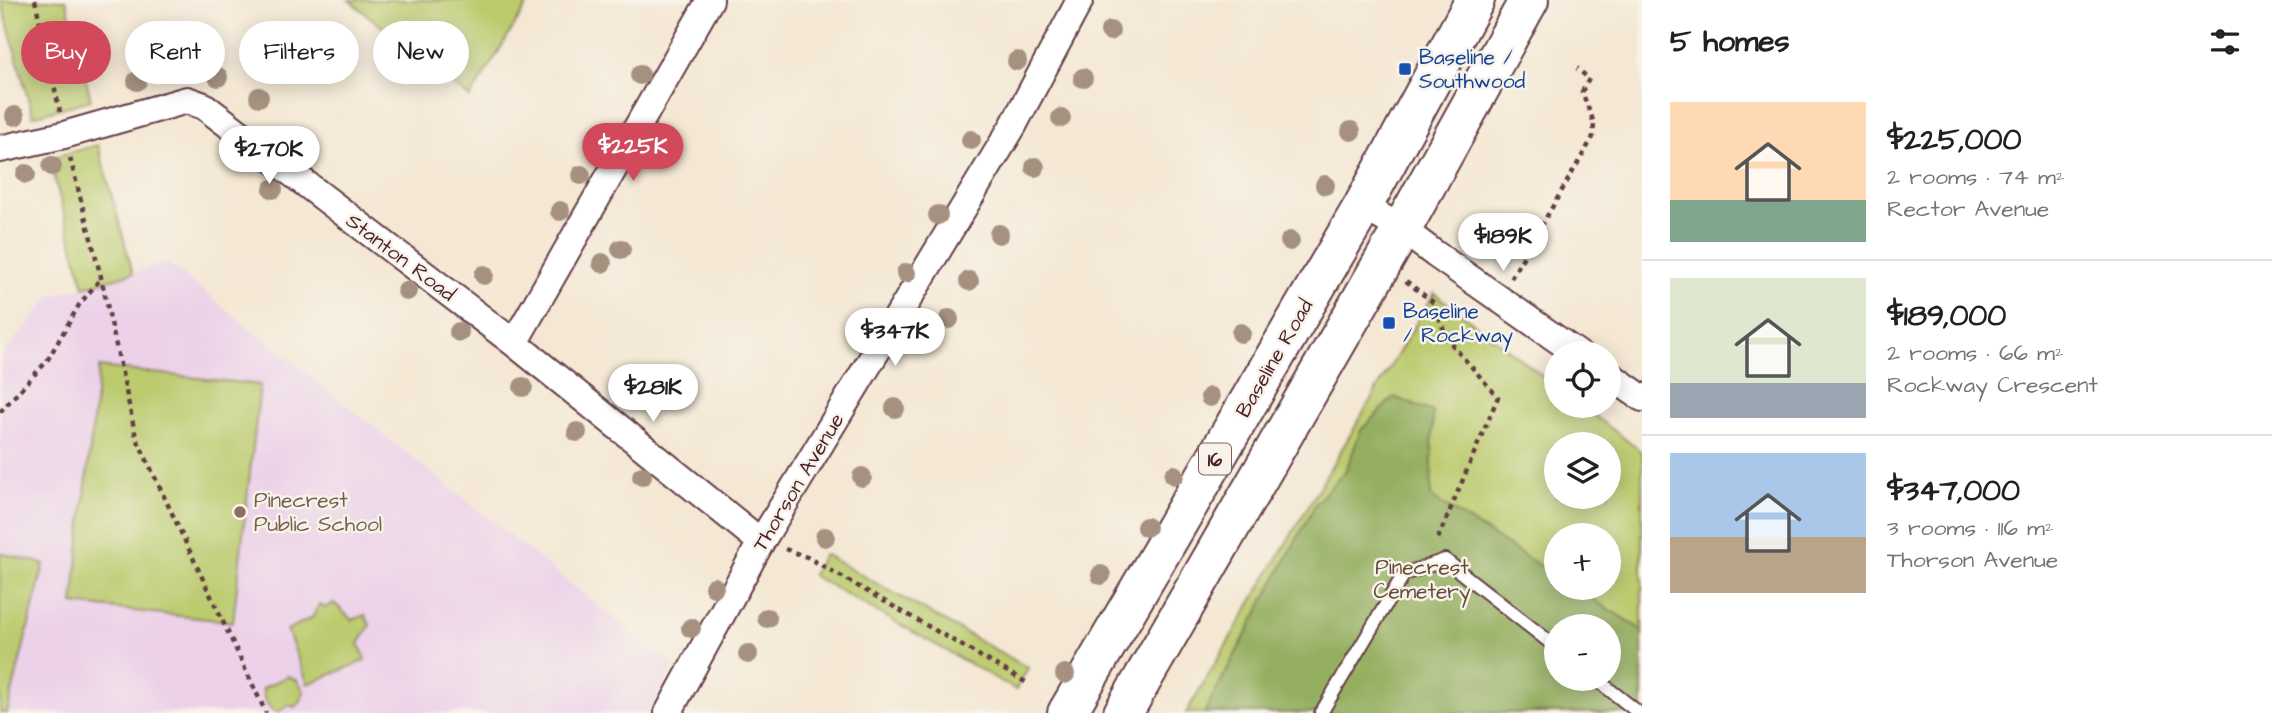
<!DOCTYPE html>
<meta charset="utf-8">
<style>
body{margin:0;font-family:"Architects Daughter",sans-serif;background:#f2f2f2;color:#202124;height:100vh;display:flex;flex-direction:column;font-size:26px;white-space:nowrap}
*{box-sizing:border-box;margin:0}
p{font-size:23px;color:#757577}
.icon{flex:none;width:38px;height:38px;fill:none;stroke:currentColor;stroke-width:2;stroke-linecap:round;stroke-linejoin:round}
.map{position:relative;flex:1;overflow:hidden}
.drawer{display:flex;flex-direction:column;background:#fff;width:630px}
.drawer>*{flex:none}
.hud{position:absolute;left:21px;top:21px;width:665px;height:63px;display:flex;gap:14px}
.controls{position:absolute;left:1544px;top:341px;display:grid;gap:14px}
.controls a{display:grid;place-items:center;width:77px;height:77px;border-radius:50%;background:#fff;box-shadow:0 4px 18px #0003;font-size:35px}
.price{position:absolute;translate:-50% -60px;padding:0 16px;border-radius:24px;background:#fff;color:#222;font-size:23px;line-height:46px;filter:drop-shadow(0 2px 4px #0008)}
.price::after{content:'';position:absolute;left:50%;top:42px;width:21px;height:16px;margin-left:-10px;background:inherit;clip-path:polygon(0 0,100% 0,50% 100%)}
.price.current{background:#d1495b;color:#fff}
ul{padding:0;list-style:none}
li{display:flex;align-items:center;gap:21px;height:175px;padding:0 28px}
li+li{border-top:2px solid #e0e0e0}
li span{display:grid;place-items:center;flex:none;width:196px;height:140px;border-radius:0px;color:#555}
li>.icon{margin-inline-start:auto}
span .icon{width:84px;height:84px;fill:#fffc;stroke-width:1}
li b{font-size:30px}
h2{display:flex;justify-content:space-between;align-items:center;height:84px;padding:0 28px;font-size:30px}
.chip{padding:0 24px;border-radius:32px;background:#fff;box-shadow:0 4px 18px #0003;font-size:24px;line-height:63px}
.chip.current{background:#d1495b;color:#fff}
main{display:flex;flex:1;min-height:0}
.map>svg:first-child{display:block}
</style>
<main>
<div class="map">
<svg width="1642" height="713" viewBox="0 0 1642 713">
<rect width="100%" height="100%" fill="#f7f3e8"/>
<filter id="ink" filterUnits="userSpaceOnUse"><feTurbulence type="fractalNoise" baseFrequency=".0143" numOctaves="2"/><feDisplacementMap in="SourceGraphic" scale="14" xChannelSelector="R" yChannelSelector="G"/><feConvolveMatrix kernelMatrix="1 2 1 2 8 2 1 2 1" color-interpolation-filters="sRGB"/></filter>
<filter id="wash" filterUnits="userSpaceOnUse"><feTurbulence type="fractalNoise" baseFrequency=".00686" numOctaves="4" result="noise"/><feDisplacementMap in="SourceGraphic" scale="28" xChannelSelector="R" yChannelSelector="G"/><feGaussianBlur stdDeviation="1.57" result="paint"/><feColorMatrix in="noise" values="0 0 0 0 0 0 0 0 0 0 0 0 0 0 0 0 0 1.4 0 .05"/><feComposite in="paint" operator="in"/></filter>
<g filter="url(#wash)">
<rect width="100%" height="100%" fill="#f4e7d3"/>
<path fill="#ecd1e9" d="M 168,263 L 674,666 L 648,713 L 0,713 L 0,358 L 51,296 Z"/>
<path fill="#bbcb6e" stroke="#82754c" stroke-width="2" fill-rule="evenodd" d="M 1,0 L 66,0 L 91,100 L 33,116 Z
M 349,0 L 530,0 L 470,98 Z
M 98,145 L 133,273 L 84,287 L 49,158 Z
M 1434,293 L 1556,386 L 1556,406 L 1582,406 L 1642,452 L 1642,713 L 1186,713 ZM 1556,444 L 1608,444 L 1608,497 L 1556,497 ZM 1556,536 L 1608,536 L 1608,588 L 1556,588 ZM 1556,626 L 1608,626 L 1608,679 L 1556,679 Z
M 99,367 L 260,385 L 233,622 L 73,604 Z
M 0,553 L 44,564 L 7,713 L 0,713 Z
M 824,554 L 1028,668 L 1016,690 L 812,575 Z
M 334,603 L 352,620 L 365,615 L 370,625 L 359,644 L 366,660 L 308,684 L 287,630 L 313,617 L 319,604 L 325,608 Z
M 288,676 L 297,680 L 304,691 L 300,703 L 295,707 L 287,705 L 278,713 C 268,707 262,700 263,688 Z"/>
<path fill="#94af61" stroke="#6f6746" stroke-width="2" fill-rule="evenodd" d="M 1394,397 L 1433,412 L 1431,497 L 1556,576 L 1556,588 L 1575,588 L 1642,630 L 1642,713 L 1204,713 L 1316,503 L 1346,470 L 1361,430 ZM 1556,626 L 1608,626 L 1608,679 L 1556,679 Z"/>
</g>
<g filter="url(#ink)">
<g fill="none" stroke-linecap="round" stroke-linejoin="round">
<g stroke="#643d44" stroke-width="16">
<path id="lane" d="M 1596,679 L 1639,713
M 1321,713 L 1404,574 L 1445,560 L 1556,647"/>
</g>
<g stroke="#643d44" stroke-width="30">
<path id="street" d="M 0,149 L 64,135 L 187,100 L 204,106 L 514,343 L 761,542
M 1363,206 L 1402,229 L 1435,254 L 1578,354
M 514,343 L 710,0
M 1608,374 L 1642,398
M 668,713 L 761,542 L 1013,126 L 1080,0"/>
</g>
<g stroke="#643d44" stroke-width="42">
<path id="primary" d="M 1067,713 L 1363,206 L 1475,0
M 1123,713 L 1402,229 L 1529,0"/>
</g>
<path stroke="#643d44" stroke-width="4.5" stroke-dasharray="5 5" stroke-linecap="butt" d="M 35,0 L 60,112
M 70,158 L 101,277 L 136,437 L 266,713
M 1511,278 L 1593,137 L 1594,123 L 1582,92 L 1589,79 L 1577,68
M 1406,281 L 1434,303 L 1447,339 L 1498,397 L 1436,543
M 0,412 L 47,361 L 79,305 L 101,278
M 785,549 L 807,557 L 1029,684"/>
<use href="#lane" stroke="#fff" stroke-width="12"/>
<use href="#street" stroke="#fff" stroke-width="26"/>
<use href="#primary" stroke="#fff" stroke-width="38"/>
</g>
<g fill="#a69180">
<circle cx="1110" cy="31" r="10"/>
<circle cx="1017" cy="61" r="10"/>
<circle cx="640" cy="75" r="10"/>
<circle cx="218" cy="77" r="10"/>
<circle cx="1083" cy="78" r="10"/>
<circle cx="137" cy="81" r="10"/>
<circle cx="259" cy="97" r="10"/>
<circle cx="15" cy="116" r="10"/>
<circle cx="1061" cy="118" r="10"/>
<circle cx="1351" cy="131" r="10"/>
<circle cx="971" cy="140" r="10"/>
<circle cx="599" cy="152" r="10"/>
<circle cx="52" cy="166" r="10"/>
<circle cx="1035" cy="167" r="10"/>
<circle cx="26" cy="174" r="10"/>
<circle cx="581" cy="175" r="10"/>
<circle cx="1325" cy="185" r="10"/>
<circle cx="273" cy="189" r="10"/>
<circle cx="560" cy="211" r="10"/>
<circle cx="938" cy="215" r="10"/>
<circle cx="999" cy="234" r="10"/>
<circle cx="1290" cy="241" r="10"/>
<circle cx="621" cy="249" r="10"/>
<circle cx="602" cy="263" r="10"/>
<circle cx="906" cy="273" r="10"/>
<circle cx="484" cy="275" r="10"/>
<circle cx="969" cy="281" r="10"/>
<circle cx="407" cy="291" r="10"/>
<circle cx="949" cy="319" r="10"/>
<circle cx="459" cy="332" r="10"/>
<circle cx="871" cy="333" r="10"/>
<circle cx="1241" cy="333" r="10"/>
<circle cx="523" cy="387" r="10"/>
<circle cx="1210" cy="397" r="10"/>
<circle cx="895" cy="408" r="10"/>
<circle cx="577" cy="432" r="10"/>
<circle cx="1174" cy="475" r="10"/>
<circle cx="642" cy="476" r="10"/>
<circle cx="862" cy="477" r="10"/>
<circle cx="1146" cy="527" r="10"/>
<circle cx="825" cy="537" r="10"/>
<circle cx="1101" cy="575" r="10"/>
<circle cx="714" cy="587" r="10"/>
<circle cx="767" cy="618" r="10"/>
<circle cx="691" cy="628" r="10"/>
<circle cx="748" cy="654" r="10"/>
<circle cx="1065" cy="674" r="10"/>
</g>
</g>
<g fill="#1a4fb4" stroke="#f7f3e8" stroke-width="2.5">
<rect x="1398" y="62" width="14" height="14" rx="3.5"/>
<rect x="1382" y="316" width="14" height="14" rx="3.5"/>
</g>
<circle fill="#8d6e63" stroke="#f7f3e8" stroke-width="2.5" cx="240" cy="512" r="7"/>
<g text-anchor="middle" stroke-width="5" stroke-linejoin="round" paint-order="stroke">
<rect fill="#f7f3e8" stroke="#7e5f64" stroke-width="2" x="1199" y="443.5" width="32" height="31" rx="5"/>
<g font-size="19" font-weight="bold" fill="#4a1f2b">
<text x="1215" y="466">16</text>
</g>
<g font-size="21" fill="#164399" stroke="#f7f3e8" text-anchor="start">
<text x="1419" y="64">Baseline /<tspan x="1419" dy="24">Southwood</tspan></text>
<text x="1403" y="318">Baseline<tspan x="1403" dy="24">/ Rockway</tspan></text>
</g>
<g font-size="21" fill="#4a1f2b" stroke="#f7f3e8">
<text transform="translate(401 257) rotate(37)" y="7">Stanton Road</text>
<text transform="translate(1274 358) rotate(-60)" y="7">Baseline Road</text>
<text transform="translate(798 482) rotate(-59)" y="7">Thorson Avenue</text>
</g>
<g font-size="21" fill="#785e54" stroke="#f7f3e8" text-anchor="start">
<text x="254" y="507">Pinecrest<tspan x="254" dy="24">Public School</tspan></text>
</g>
<g font-size="21" fill="#664a3c" stroke="#f7f3e8">
<text x="1422" y="574">Pinecrest<tspan x="1422" dy="24">Cemetery</tspan></text>
</g>
</g>
</svg>
<div class="controls">
<a><svg class="icon" aria-label="locate" viewBox="0 0 24 24"><circle cx="12" cy="12" r="6"/><path d="M12 2v4M12 18v4M2 12h4M18 12h4"/></svg></a>
<a><svg class="icon" aria-label="layers" viewBox="0 0 24 24"><path d="M12 4l9 5-9 5-9-5zM3 14l9 5 9-5"/></svg></a>
<a>+</a>
<a>−</a>
</div>
<b class="price current" style="left:633px;top:183px">$225K</b>
<b class="price" style="left:269px;top:186px">$270K</b>
<b class="price" style="left:1503px;top:273px">$189K</b>
<b class="price" style="left:895px;top:368px">$347K</b>
<b class="price" style="left:653px;top:424px">$281K</b>
<div class="hud">
<a class="chip current">Buy</a>
<a class="chip">Rent</a>
<a class="chip">Filters</a>
<a class="chip">New</a>
</div>
</div>
<section class="drawer">
<h2>5 homes<svg class="icon" aria-label="filters" viewBox="0 0 24 24"><path d="M4 7h16M4 17h16"/><circle cx="9" cy="7" r="2"/><circle cx="15" cy="17" r="2"/></svg></h2>
<ul>
<li><span style="background:linear-gradient(#ffd9b3 70%,#7fa58c 0)"><svg class="icon" aria-label="home" viewBox="0 0 24 24"><path d="M3 11l9-7 9 7M6 9v11h12V9"/></svg></span><div><b>$225,000</b><p>2 rooms · 74 m²</p><p>Rector Avenue</p></div></li>
<li><span style="background:linear-gradient(#dfe7d0 75%,#9aa5b1 0)"><svg class="icon" aria-label="home" viewBox="0 0 24 24"><path d="M3 11l9-7 9 7M6 9v11h12V9"/></svg></span><div><b>$189,000</b><p>2 rooms · 66 m²</p><p>Rockway Crescent</p></div></li>
<li><span style="background:linear-gradient(#a9c7e8 60%,#b9a48a 0)"><svg class="icon" aria-label="home" viewBox="0 0 24 24"><path d="M3 11l9-7 9 7M6 9v11h12V9"/></svg></span><div><b>$347,000</b><p>3 rooms · 116 m²</p><p>Thorson Avenue</p></div></li>
</ul>
</section>
</main>
